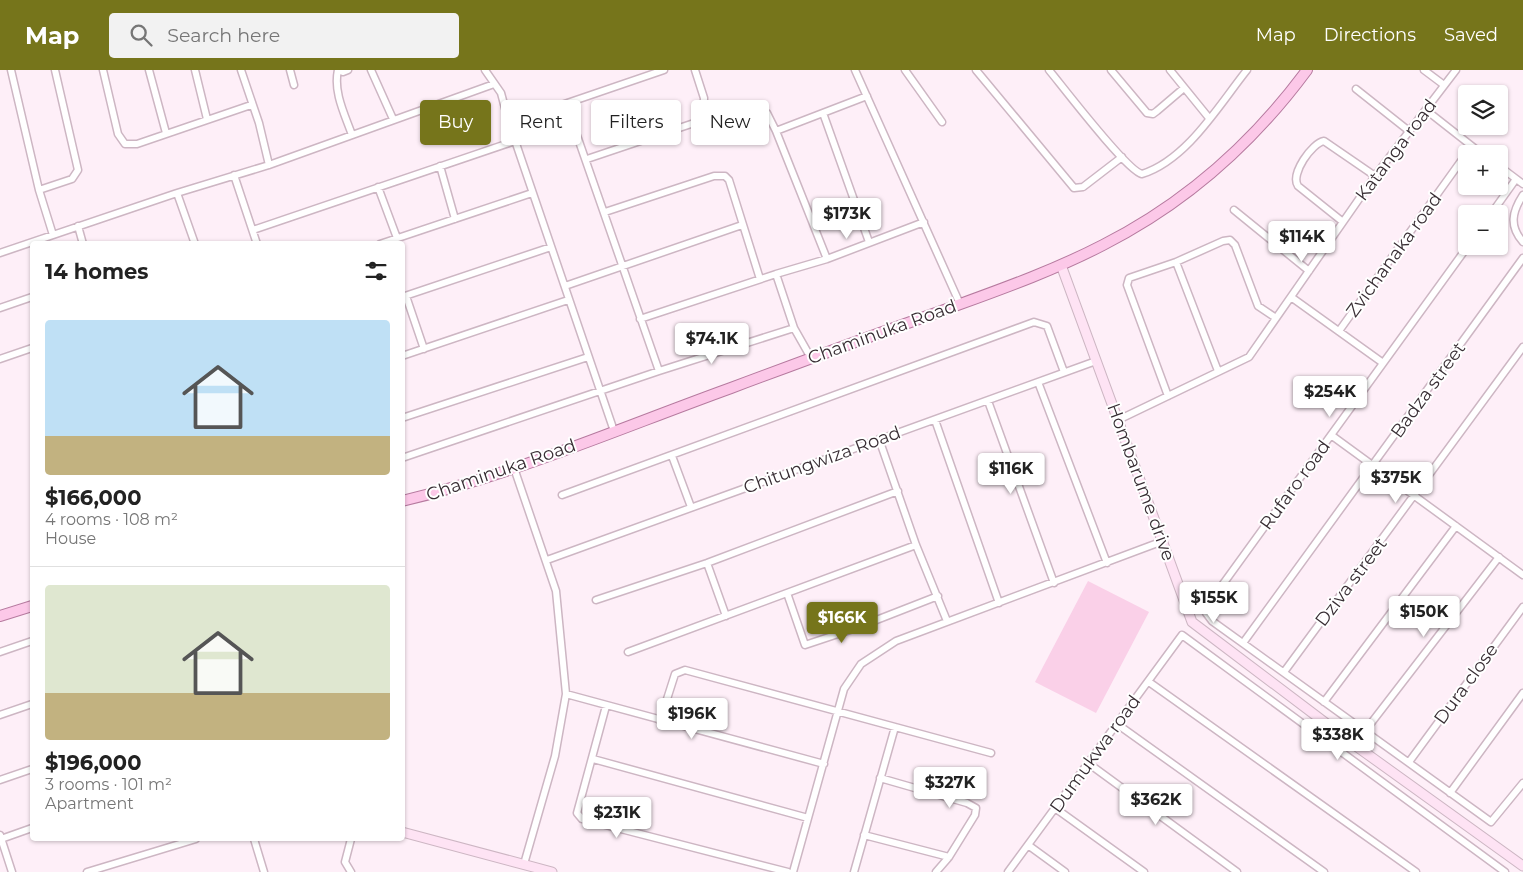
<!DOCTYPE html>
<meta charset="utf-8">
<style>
body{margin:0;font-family:Montserrat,sans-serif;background:#f2f2f2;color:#222;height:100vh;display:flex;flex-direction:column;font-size:19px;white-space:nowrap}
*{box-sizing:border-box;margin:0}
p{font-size:16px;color:#767676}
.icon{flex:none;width:28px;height:28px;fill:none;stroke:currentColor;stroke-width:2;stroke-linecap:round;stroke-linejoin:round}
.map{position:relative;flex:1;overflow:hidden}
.details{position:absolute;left:30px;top:171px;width:375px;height:600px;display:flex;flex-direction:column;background:#fff;border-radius:5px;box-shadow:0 1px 4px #0004}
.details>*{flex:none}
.banner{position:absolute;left:420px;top:30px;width:475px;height:45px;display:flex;gap:10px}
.tools{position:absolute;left:1458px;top:15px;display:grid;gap:10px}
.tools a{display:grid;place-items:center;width:50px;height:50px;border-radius:5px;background:#fff;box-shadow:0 1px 4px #0004;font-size:25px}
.price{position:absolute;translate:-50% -42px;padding:0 11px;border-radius:5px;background:#fff;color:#222;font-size:16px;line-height:32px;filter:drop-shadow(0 1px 2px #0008)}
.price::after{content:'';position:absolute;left:50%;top:30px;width:15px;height:11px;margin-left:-8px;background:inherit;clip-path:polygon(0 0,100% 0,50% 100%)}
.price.on{background:#76751b;color:#fff}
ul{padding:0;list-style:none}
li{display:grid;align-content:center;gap:10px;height:265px;padding:0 15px}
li+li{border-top:1px solid #e0e0e0}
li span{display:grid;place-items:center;height:155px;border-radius:5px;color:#555}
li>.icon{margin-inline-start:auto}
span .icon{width:90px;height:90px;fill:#fffc;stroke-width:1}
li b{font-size:21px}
h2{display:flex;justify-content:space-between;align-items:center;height:60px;padding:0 15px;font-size:21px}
.tag{padding:0 18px;border-radius:5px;background:#fff;box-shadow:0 1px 4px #0004;font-size:18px;line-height:45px}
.tag.on{background:#76751b;color:#fff}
header{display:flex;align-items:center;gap:30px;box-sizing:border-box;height:70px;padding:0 25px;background:#76751b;color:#fff}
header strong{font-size:24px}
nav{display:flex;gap:28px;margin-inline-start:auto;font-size:18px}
.search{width:350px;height:45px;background:#f2f2f2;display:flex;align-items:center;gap:12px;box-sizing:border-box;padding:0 18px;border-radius:5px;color:#767676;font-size:19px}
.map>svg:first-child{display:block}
</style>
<header>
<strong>Map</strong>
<div class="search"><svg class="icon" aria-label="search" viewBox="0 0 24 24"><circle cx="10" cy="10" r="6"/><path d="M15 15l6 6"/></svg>Search here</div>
<nav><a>Map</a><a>Directions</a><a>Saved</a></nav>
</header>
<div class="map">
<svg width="1523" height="802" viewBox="0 0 1523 802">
<rect width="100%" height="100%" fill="#feeff8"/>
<path fill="#fad0e8" d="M 1088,511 L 1149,542 L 1096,643 L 1035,612 Z"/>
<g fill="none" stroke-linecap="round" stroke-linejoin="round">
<g stroke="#cdb6c3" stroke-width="9">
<path id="street" d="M 11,0 L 39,120 L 53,165
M 103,0 L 118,64 L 125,74 L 137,74 L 251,35
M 149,0 L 166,63
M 195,0 L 207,49
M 241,0 L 259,53 L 269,95
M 290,0 L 294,15
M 338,0 C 333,22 345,45 352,65
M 338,0 L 343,2 L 348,0
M 371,0 L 393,49
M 485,0 L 501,23 L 509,53 L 614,361
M 855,0 L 960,234
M 905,0 L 942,52
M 976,0 L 1074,118 L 1083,117 L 1122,87
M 1049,0 C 1063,17 1127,101 1142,104 C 1187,90 1219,35 1247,0
M 1111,0 L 1147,43 L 1153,44 L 1157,41 L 1184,18
M 1170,0 L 1209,48
M 1424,0 L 1444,15
M 1356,19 L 1409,61
M 566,34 L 659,301
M 1426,40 L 1482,84
M 823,43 L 869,172
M 703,50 L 756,38 L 767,43 L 776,61 L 827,189
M 509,53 L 664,0
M 776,61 L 867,26
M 587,89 L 703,50 L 704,28 L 695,0
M 440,96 L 455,149
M 1499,96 L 1523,114
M 234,105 L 257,174
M 378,117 L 397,168
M 39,120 L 72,109 L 78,100 L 55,0
M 177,123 L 195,174
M 1523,125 C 1512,142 1509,156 1523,172
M 1234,140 L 1309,201
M 605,142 L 714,106 L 725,106 L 729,110 L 760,209
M 1491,144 L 1516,109
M 1343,152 L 1298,116 C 1290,104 1312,73 1324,71 L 1375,106
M 78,156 L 83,174
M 253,160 L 515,71
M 380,174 L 532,123
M 1468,176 L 1210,532 L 1206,543 L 1212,551 L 1491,752 L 1523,713
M 0,183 L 177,123 L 269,95 L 494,14
M 1176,192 L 1218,301
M 776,204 L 827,189 L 924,152
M 565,216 L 742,155
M 406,226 L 424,279
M 402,227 L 551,177
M 1291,227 L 1383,293
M 0,238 L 32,227
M 794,258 L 811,288
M 1339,261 L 1466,84
M 402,286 L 568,230
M 0,289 L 32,278
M 1038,312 L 1107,493
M 1168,326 L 1127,215 L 1129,208 L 1176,192 L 1223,171 L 1230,170 L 1235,175 L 1258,236 L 1276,248
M 988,331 L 1054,513
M 402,348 L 588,287
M 935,350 L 999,533
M 1118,350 L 1249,287 L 1375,106 L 1456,0
M 1331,365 L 1523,505
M 879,369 L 916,475 L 947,551
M 672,386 L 691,437
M 402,388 L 659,301 L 794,258 L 776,204 L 640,249
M 514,398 L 556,521 L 566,624 L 555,686 L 524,794
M 562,425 L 1034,252 L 1047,256 L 1064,302
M 547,490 L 1096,291
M 707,493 L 726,546
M 787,523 L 805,575 L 856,558 L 938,526
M 596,530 L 707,493 L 898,421
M 1243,573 L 1523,188
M 0,582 L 32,571
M 628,582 L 916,475
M 1284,602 L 1523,277
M 1149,612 L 1416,802
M 566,624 L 824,694
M 1324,632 L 1456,456
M 606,636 L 577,743 L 582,749 L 788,802
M 0,645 L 32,634
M 660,651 L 675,604 L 685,600 L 991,683
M 1117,654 L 1324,802
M 1365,661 L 1499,487
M 593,689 L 808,748
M 1409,692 L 1523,537
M 1088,693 L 1237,802
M 880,708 L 967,733 L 976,738 L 975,745 L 949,787 L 936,802
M 0,710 L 32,699
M 1450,723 L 1523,623
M 1055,738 L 1144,802
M 0,765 L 12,802
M 864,765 L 949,787
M 1,769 L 32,758
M 254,769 L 264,802
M 351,769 L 345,792 L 351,802
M 1028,775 L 1065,802
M 87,802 L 196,769
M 793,802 L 844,619 L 861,594 L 896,571 L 1163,471
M 854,802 L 895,657
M 1008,802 L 1182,565 L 1505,802"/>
</g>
<g stroke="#cdb6c3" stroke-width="11">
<path id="secondary" d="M 1061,195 L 1192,552 L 1356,676 L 1523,796
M 402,762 L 552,802"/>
</g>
<g stroke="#b67a9f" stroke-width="12">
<path id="primary" d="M 402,431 C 515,404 623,357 731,318 C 798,293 865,268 933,244 C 990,223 1049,203 1103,175 C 1184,134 1253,73 1307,0
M 0,546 L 32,536"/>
</g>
<use href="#street" stroke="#fff" stroke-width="6"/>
<use href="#secondary" stroke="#fee3f4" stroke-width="9"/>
<use href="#primary" stroke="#fcc8e8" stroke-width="10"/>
</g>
<g text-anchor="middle" stroke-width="4" stroke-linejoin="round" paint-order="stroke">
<g font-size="18" fill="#382e34" stroke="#fff">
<text transform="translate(1396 80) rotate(-53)" y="6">Katanga road</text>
<text transform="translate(1394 185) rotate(-54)" y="6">Zvichanaka road</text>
<text transform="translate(882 262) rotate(-20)" y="6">Chaminuka Road</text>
<text transform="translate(1428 320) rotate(-54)" y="6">Badza street</text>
<text transform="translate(822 390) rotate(-20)" y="6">Chitungwiza Road</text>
<text transform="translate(501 400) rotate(-19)" y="6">Chaminuka Road</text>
<text transform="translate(1141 412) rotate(70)" y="6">Hombarume drive</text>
<text transform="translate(1295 415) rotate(-54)" y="6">Rufaro road</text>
<text transform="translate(1351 512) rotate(-53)" y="6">Dziva street</text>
<text transform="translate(1466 614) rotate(-54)" y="6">Dura close</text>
<text transform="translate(1095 684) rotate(-54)" y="6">Dumukwa road</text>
</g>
</g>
</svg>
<div class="tools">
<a><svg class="icon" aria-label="layers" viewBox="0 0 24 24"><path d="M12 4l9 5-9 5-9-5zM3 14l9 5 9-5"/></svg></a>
<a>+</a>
<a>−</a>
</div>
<b class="price" style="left:847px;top:170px">$173K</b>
<b class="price" style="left:1302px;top:193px">$114K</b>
<b class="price" style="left:712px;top:295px">$74.1K</b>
<b class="price" style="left:1330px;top:348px">$254K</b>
<b class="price" style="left:1011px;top:425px">$116K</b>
<b class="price" style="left:1396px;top:434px">$375K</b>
<b class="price" style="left:1214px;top:554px">$155K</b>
<b class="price" style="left:1424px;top:568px">$150K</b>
<b class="price on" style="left:842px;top:574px">$166K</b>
<b class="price" style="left:692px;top:670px">$196K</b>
<b class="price" style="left:1338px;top:691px">$338K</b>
<b class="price" style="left:950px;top:739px">$327K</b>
<b class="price" style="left:1156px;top:756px">$362K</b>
<b class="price" style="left:617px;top:769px">$231K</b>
<div class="banner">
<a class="tag on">Buy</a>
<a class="tag">Rent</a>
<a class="tag">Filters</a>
<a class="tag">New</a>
</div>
<section class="details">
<h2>14 homes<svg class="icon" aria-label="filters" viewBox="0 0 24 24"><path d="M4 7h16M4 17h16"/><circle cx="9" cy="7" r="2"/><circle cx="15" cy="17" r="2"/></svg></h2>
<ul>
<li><span style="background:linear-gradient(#bfe0f5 75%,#c2b280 0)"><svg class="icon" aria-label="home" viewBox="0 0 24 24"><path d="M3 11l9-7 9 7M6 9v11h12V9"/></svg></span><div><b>$166,000</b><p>4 rooms · 108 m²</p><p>House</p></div></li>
<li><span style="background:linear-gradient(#dfe7d0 70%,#c2b280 0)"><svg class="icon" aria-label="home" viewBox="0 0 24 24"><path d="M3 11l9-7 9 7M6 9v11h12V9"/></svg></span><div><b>$196,000</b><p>3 rooms · 101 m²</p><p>Apartment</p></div></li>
</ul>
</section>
</div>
